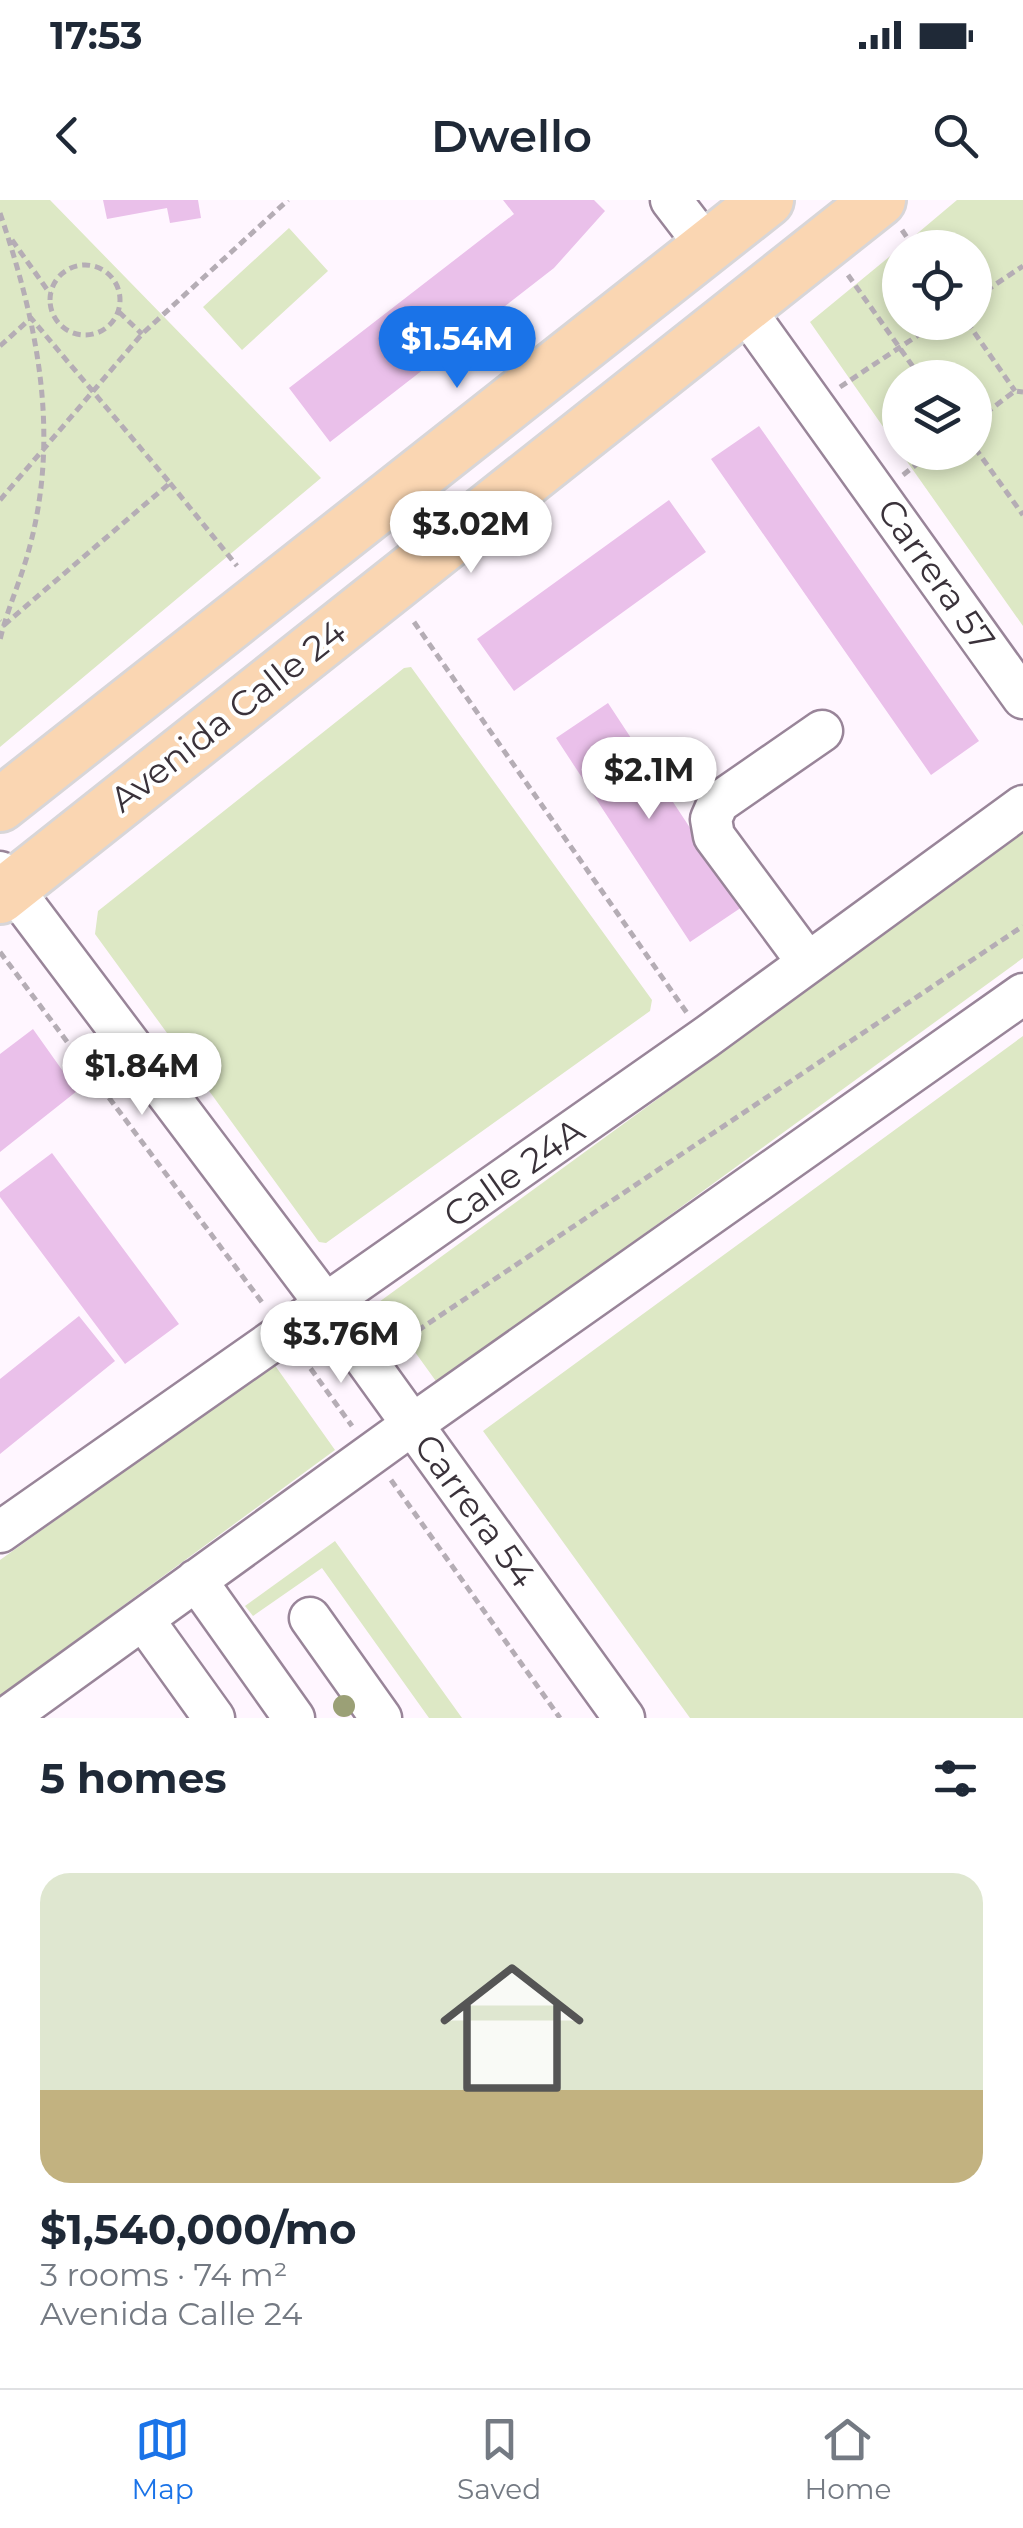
<!DOCTYPE html>
<meta charset="utf-8">
<style>
body{margin:0;font-family:Montserrat,sans-serif;background:#f2f2f3;color:#1f2937;height:100vh;display:flex;flex-direction:column;font-size:38px;white-space:nowrap}
*{box-sizing:border-box;margin:0}
p{font-size:32px;color:#747a83}
.icon{flex:none;width:55px;height:55px;fill:none;stroke:currentColor;stroke-width:2;stroke-linecap:round;stroke-linejoin:round}
.map{position:relative;height:1518px;overflow:hidden}
.details{display:flex;flex-direction:column;background:#fff;flex:1}
.details>*{flex:none}
.controls{position:absolute;left:882px;top:30px;display:grid;gap:20px}
.controls a{display:grid;place-items:center;width:110px;height:110px;border-radius:50%;background:#fff;box-shadow:0 5px 15px #0003;font-size:50px}
.price{position:absolute;translate:-50% -85px;padding:0 22px;border-radius:35px;background:#fff;color:#222;font-size:32px;line-height:65px;filter:drop-shadow(0 2px 5px #0008)}
.price::after{content:'';position:absolute;left:50%;top:60px;width:30px;height:22px;margin-left:-15px;background:inherit;clip-path:polygon(0 0,100% 0,50% 100%)}
.price.on{background:#1a73e8;color:#fff}
ul{padding:0;list-style:none}
li{display:grid;align-content:center;gap:20px;height:530px;padding:0 40px}
li span{display:grid;place-items:center;height:310px;border-radius:30px;color:#555}
li>.icon{margin-inline-start:auto}
span .icon{width:180px;height:180px;fill:#fffc;stroke-width:1}
li b{font-size:42px}
h2{display:flex;justify-content:space-between;align-items:center;height:120px;padding:0 40px;font-size:42px}
.status{display:flex;justify-content:space-between;align-items:center;height:70px;padding:0 50px;background:#fff;direction:ltr}
.status svg{height:28px;fill:currentColor}
header{display:flex;justify-content:space-between;align-items:center;height:130px;padding:0 40px;background:#fff;font-size:45px;font-weight:600}
.dock{display:flex;justify-content:space-around;align-items:center;height:140px;border-top:2px solid #e0e1e3;background:#fff;font-size:28px;color:#747a83}
.dock a{display:grid;justify-items:center;gap:5px}
.dock .on{color:#1a73e8}
.map>svg:first-child{display:block}
</style>
<div class="status"><b>17:53</b><svg viewBox="0 0 49 12"><path d="M0 12V9h3v3zM5 12V6h3v6zM10 12V3h3v9zM15 12V0h3v12zM26 1h20v11H26zM47 4h2v5h-2z"/></svg></div>
<header><svg class="icon" aria-label="back" viewBox="0 0 24 24"><path d="M15 5l-7 7 7 7"/></svg>Dwello<svg class="icon" aria-label="search" viewBox="0 0 24 24"><circle cx="10" cy="10" r="6"/><path d="M15 15l6 6"/></svg></header>
<div class="map">
<svg width="1023" height="1518" viewBox="0 0 1023 1518">
<rect width="100%" height="100%" fill="#fff6ff"/>
<path fill="#dde8c5" d="M 0,0 L 50,0 L 321,278 L 0,547 Z
M 957,0 L 1023,0 L 1023,426 L 901,253 L 975,252 L 975,178 L 900,178 L 900,251 L 810,122 L 900,48 L 900,122 L 975,122 L 975,48 L 900,48 Z
M 289,28 L 328,71 L 242,150 L 203,107 Z
M 411,467 L 652,800 L 650,811 L 326,1043 L 319,1042 L 95,734 L 98,711 L 404,468 Z
M 1023,633 L 1023,758 L 438,1184 L 379,1102 Z
M 1023,836 L 1023,1518 L 690,1518 L 483,1231 Z
M 274,1164 L 335,1250 L 0,1496 L 0,1360 Z
M 335,1341 L 462,1518 L 429,1518 L 322,1368 L 253,1416 L 245,1406 Z"/>
<path fill="#eac0ea" d="M 103,0 L 198,0 L 201,18 L 170,23 L 167,8 L 107,19 Z
M 503,0 L 594,0 L 605,11 L 554,68 L 330,242 L 289,188 L 514,14 Z
M 759,226 L 979,541 L 931,575 L 711,259 Z
M 669,300 L 706,352 L 514,491 L 477,439 Z
M 608,503 L 742,707 L 690,742 L 556,538 Z
M 33,829 L 77,891 L 0,952 L 0,854 Z
M 52,953 L 179,1124 L 125,1164 L 0,997 L 0,992 Z
M 79,1116 L 115,1161 L 0,1254 L 0,1179 Z"/>
<g fill="none" stroke-linecap="round" stroke-linejoin="round">
<g stroke="#998599" stroke-width="45">
<path id="minor" d="M 671,0 L 707,47
M 743,107 L 1023,498
M 0,672 L 327,1106 L 624,1518
M 808,763 L 714,636 L 711,619 L 718,603 L 822,531
M 0,1332 L 705,838 L 1023,606
M 196,1380 L 294,1518
M 310,1418 L 381,1518
M 143,1419 L 214,1518
M 6,1518 L 413,1224 L 1023,794"/>
</g>
<g stroke="#d8d6d8" stroke-width="58">
<path id="major" d="M 0,605 L 767,0
M 0,697 L 879,0"/>
</g>
<path stroke="#b5adb5" stroke-width="5" stroke-dasharray="8 5" stroke-linecap="butt" d="M 0,13 C 38,125 61,236 28,353 C 20,382 7,410 0,440
M 902,30 L 914,48
M 12,40 L 51,95
M50 100a35 35 0 1 1 70 0a35 35 0 1 1-70 0Z
M 848,75 L 921,178
M 975,98 L 1023,66
M 119,112 L 142,134
M 967,122 L 1015,191
M 0,146 L 31,118 L 170,283 L 4,425 L 0,421
M 840,187 L 938,122
M 975,221 L 1015,191 L 1023,192
M 975,248 L 1023,315
M 903,275 L 932,252
M 170,283 L 237,366
M 0,300 L 142,134 L 288,0
M 414,422 L 687,813
M 0,752 L 264,1105
M 396,1145 L 1023,726
M 303,1158 L 352,1226
M 391,1280 L 560,1518"/>
<use href="#minor" stroke="#fff" stroke-width="40"/>
<use href="#major" stroke="#fad6b2" stroke-width="52"/>
</g>
<circle fill="#9ba076" cx="344" cy="1506" r="11"/>
<g text-anchor="middle" stroke-width="8" stroke-linejoin="round" paint-order="stroke">
<g font-size="35" fill="#3a323a" stroke="#fff">
<text transform="translate(936 375) rotate(55)" y="12">Carrera 57</text>
<text transform="translate(228 516) rotate(-38)" y="12">Avenida Calle 24</text>
<text transform="translate(514 973) rotate(-35)" y="12">Calle 24A</text>
<text transform="translate(475 1311) rotate(54)" y="12">Carrera 54</text>
</g>
</g>
</svg>
<div class="controls">
<a><svg class="icon" aria-label="locate" viewBox="0 0 24 24"><circle cx="12" cy="12" r="6"/><path d="M12 2v4M12 18v4M2 12h4M18 12h4"/></svg></a>
<a><svg class="icon" aria-label="layers" viewBox="0 0 24 24"><path d="M12 4l9 5-9 5-9-5zM3 14l9 5 9-5"/></svg></a>
</div>
<b class="price on" style="left:457px;top:191px">$1.54M</b>
<b class="price" style="left:471px;top:376px">$3.02M</b>
<b class="price" style="left:649px;top:622px">$2.1M</b>
<b class="price" style="left:142px;top:918px">$1.84M</b>
<b class="price" style="left:341px;top:1186px">$3.76M</b>
</div>
<section class="details">
<h2>5 homes<svg class="icon" aria-label="filters" viewBox="0 0 24 24"><path d="M4 7h16M4 17h16"/><circle cx="9" cy="7" r="2"/><circle cx="15" cy="17" r="2"/></svg></h2>
<ul>
<li><span style="background:linear-gradient(#dfe7d0 70%,#c2b280 0)"><svg class="icon" aria-label="home" viewBox="0 0 24 24"><path d="M3 11l9-7 9 7M6 9v11h12V9"/></svg></span><div><b>$1,540,000/mo</b><p>3 rooms · 74 m²</p><p>Avenida Calle 24</p></div></li>
</ul>
</section>
<nav class="dock">
<a class="on"><svg class="icon" aria-label="map" viewBox="0 0 24 24"><path d="M3 6l6-2 6 2 6-2v14l-6 2-6-2-6 2zM9 4v14M15 6v14"/></svg>Map</a>
<a><svg class="icon" aria-label="saved" viewBox="0 0 24 24"><path d="M7 4h10v16l-5-4-5 4z"/></svg>Saved</a>
<a><svg class="icon" aria-label="home" viewBox="0 0 24 24"><path d="M3 11l9-7 9 7M6 9v11h12V9"/></svg>Home</a>
</nav>
